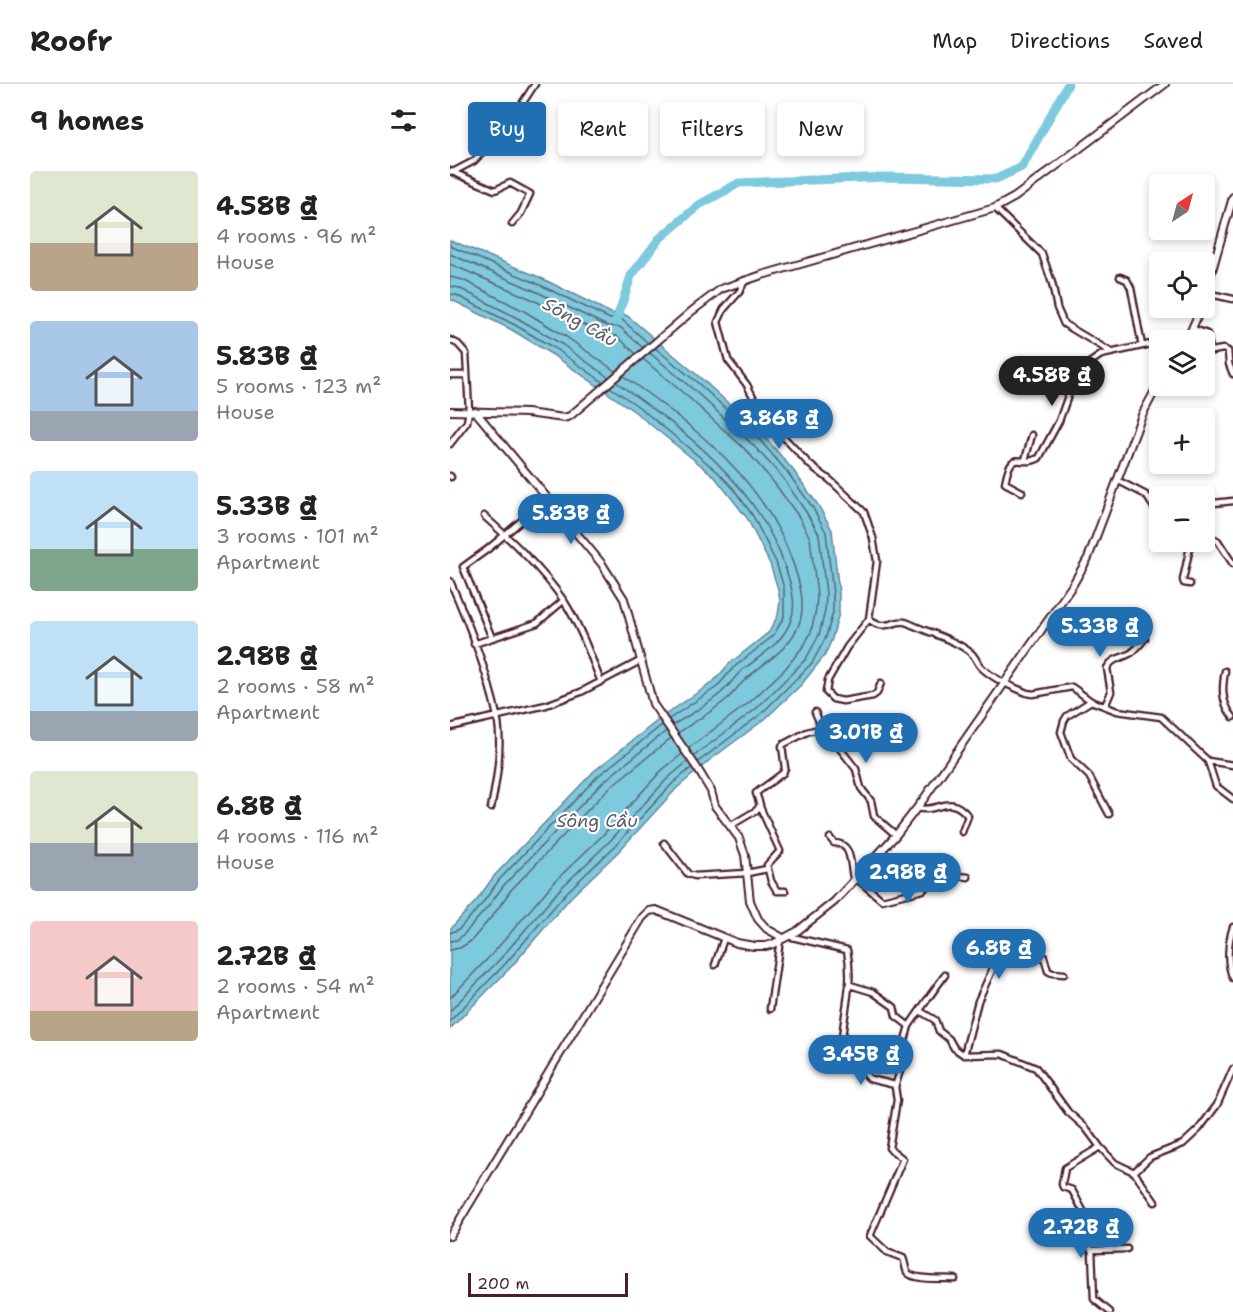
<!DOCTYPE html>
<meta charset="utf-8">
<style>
body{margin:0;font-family:"Shantell Sans",sans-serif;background:#f6f6f6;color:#222;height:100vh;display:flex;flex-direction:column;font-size:22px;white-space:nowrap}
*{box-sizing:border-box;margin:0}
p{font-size:20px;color:#767676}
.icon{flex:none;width:33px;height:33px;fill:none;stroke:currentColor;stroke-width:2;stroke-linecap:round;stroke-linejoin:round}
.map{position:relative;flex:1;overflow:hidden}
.side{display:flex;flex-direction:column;background:#fff;width:450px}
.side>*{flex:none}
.hud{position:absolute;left:18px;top:18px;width:570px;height:54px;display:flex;gap:12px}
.needle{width:39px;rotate:36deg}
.tools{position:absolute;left:699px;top:90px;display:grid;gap:12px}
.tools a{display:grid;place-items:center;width:66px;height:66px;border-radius:6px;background:#fff;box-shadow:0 3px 9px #0003;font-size:30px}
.scale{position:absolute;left:18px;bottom:15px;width:160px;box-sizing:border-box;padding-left:6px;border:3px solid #4a1f2b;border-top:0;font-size:16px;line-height:21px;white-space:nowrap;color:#4a1f2b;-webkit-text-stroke:4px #fff;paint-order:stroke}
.price{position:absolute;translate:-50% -51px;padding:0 14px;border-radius:21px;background:#1f6fb2;color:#fff;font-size:20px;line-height:39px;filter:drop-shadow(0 2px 3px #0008)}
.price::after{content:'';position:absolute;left:50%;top:36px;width:18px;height:14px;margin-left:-9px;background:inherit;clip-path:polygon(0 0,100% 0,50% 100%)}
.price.on{background:#222;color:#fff}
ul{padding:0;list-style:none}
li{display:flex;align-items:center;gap:18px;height:150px;padding:0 30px}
li span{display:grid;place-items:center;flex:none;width:168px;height:120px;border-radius:6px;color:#555}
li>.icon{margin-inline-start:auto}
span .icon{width:72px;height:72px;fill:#fffc;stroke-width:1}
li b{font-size:26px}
h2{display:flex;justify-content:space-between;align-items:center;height:72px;padding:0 30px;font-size:26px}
.chip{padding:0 21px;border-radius:6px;background:#fff;box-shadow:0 3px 9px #0003;font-size:21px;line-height:54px}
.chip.on{background:#1f6fb2;color:#fff}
header{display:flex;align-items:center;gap:36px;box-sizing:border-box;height:84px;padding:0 30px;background:#fff;border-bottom:2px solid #e0e0e0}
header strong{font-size:28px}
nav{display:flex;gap:33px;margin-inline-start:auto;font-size:21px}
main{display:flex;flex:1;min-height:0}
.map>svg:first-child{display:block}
</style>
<header>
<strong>Roofr</strong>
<nav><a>Map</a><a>Directions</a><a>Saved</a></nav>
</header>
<main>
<section class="side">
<h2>9 homes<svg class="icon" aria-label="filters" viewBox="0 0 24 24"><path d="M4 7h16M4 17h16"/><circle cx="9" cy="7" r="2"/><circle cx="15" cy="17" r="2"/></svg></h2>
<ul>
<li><span style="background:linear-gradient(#dfe7d0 60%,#b9a48a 0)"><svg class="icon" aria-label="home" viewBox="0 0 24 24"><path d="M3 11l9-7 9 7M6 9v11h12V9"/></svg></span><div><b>4.58B ₫</b><p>4 rooms · 96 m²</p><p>House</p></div></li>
<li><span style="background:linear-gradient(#a9c7e8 75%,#9aa5b1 0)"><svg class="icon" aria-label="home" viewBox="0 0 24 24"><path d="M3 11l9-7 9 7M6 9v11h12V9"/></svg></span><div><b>5.83B ₫</b><p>5 rooms · 123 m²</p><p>House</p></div></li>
<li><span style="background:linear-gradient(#bfe0f5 65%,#7fa58c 0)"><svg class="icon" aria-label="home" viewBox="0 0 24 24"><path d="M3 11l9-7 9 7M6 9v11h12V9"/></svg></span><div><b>5.33B ₫</b><p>3 rooms · 101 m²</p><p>Apartment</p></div></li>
<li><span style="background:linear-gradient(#bfe0f5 75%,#9aa5b1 0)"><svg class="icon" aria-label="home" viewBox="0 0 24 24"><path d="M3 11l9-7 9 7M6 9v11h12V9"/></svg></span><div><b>2.98B ₫</b><p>2 rooms · 58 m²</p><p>Apartment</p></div></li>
<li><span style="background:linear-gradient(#dfe7d0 60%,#9aa5b1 0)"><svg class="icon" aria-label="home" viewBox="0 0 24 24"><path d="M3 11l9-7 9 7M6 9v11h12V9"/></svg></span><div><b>6.8B ₫</b><p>4 rooms · 116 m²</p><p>House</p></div></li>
<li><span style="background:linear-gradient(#f6c9c9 75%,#b9a48a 0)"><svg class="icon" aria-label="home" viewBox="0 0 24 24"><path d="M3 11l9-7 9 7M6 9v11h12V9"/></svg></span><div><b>2.72B ₫</b><p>2 rooms · 54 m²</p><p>Apartment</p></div></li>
</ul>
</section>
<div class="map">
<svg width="783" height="1228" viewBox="0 0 783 1228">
<rect width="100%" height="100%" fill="#fff"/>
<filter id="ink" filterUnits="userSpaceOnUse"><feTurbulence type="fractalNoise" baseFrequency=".0167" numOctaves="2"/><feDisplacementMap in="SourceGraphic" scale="12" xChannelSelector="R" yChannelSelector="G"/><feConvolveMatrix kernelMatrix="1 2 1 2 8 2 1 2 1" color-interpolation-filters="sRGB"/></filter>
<g filter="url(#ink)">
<path fill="#7dc9dd" stroke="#698596" stroke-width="1.5" d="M 0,156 L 89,193 L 163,230 L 167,226 L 179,233 L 253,296 L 313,351 L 343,386 L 368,421 L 382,446 L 389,510 L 389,529 L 382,555 L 375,571 L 351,601 L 315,635 L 260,676 L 227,704 L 168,768 L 121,813 L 61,883 L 0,945 L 0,845 L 27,816 L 44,792 L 144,687 L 212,633 L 263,598 L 279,580 L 319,548 L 328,531 L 330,517 L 328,505 L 320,480 L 297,434 L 264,392 L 185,328 L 106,273 L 62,246 L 0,215 Z"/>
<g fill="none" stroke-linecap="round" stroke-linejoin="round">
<path stroke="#5e6372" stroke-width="1.5" d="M 0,162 L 86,199 L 160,235 L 170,234 L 198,259
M 0,170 L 83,206 L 157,242 L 170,243 L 193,264
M 0,180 L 79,214 L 153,250 L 167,252 L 186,270
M 0,193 L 13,196 L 74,227 L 118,254 L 165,287
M 0,202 L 9,204 L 69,235 L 113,261 L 158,293
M 0,210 L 6,211 L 65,241 L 109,267 L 153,298
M 205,264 L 249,300 L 309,355 L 338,389 L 363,424 L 376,448 L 383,510 L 383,528 L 376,553 L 362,579 L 311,630 L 248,678
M 200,269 L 244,306 L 303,361 L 333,394 L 356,428 L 369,450 L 376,510 L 375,527 L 369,551 L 356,575 L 306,625 L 244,672
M 193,275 L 238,313 L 297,367 L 325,400 L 349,433 L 360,454 L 367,511 L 366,525 L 361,548 L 355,560 L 335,585 L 300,618 L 239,664
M 173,292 C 245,343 315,395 344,482 C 350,500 356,521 349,540 C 339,566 316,577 296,595 C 289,601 284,609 277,615 C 262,628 244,638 228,649
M 166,298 C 235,347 307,400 335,483 C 341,500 347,519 341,536 C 332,561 309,572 290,588 C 284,594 279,602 272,608 C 258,621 239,631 223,641
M 160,303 L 189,323 L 268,388 L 283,404 L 303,432 L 326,478 L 334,504 L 334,533 L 323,552 L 283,584 L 267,603 L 219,635
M 0,849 L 9,845 L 32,820 L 49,796 L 148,692 L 212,641
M 0,857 L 7,856 L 14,850 L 37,824 L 54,801 L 153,698 L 216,647
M 0,866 L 10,864 L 21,857 L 44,830 L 61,806 L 159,704 L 221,654
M 0,914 L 44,868 L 104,798 L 152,752 L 211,687 L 232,670
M 0,927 L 51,874 L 111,804 L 159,758 L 218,694 L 237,678
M 0,937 L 56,879 L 116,809 L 164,763 L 223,699 L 241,684"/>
<path stroke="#7dc9dd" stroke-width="9" d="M 166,238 L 181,192 L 209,155 L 249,121 L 289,99 L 438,93 L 546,95 L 572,83 L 618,0"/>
<g stroke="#4a1f2b" stroke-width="9">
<path id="street" d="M 0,87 L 45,106 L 60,99 L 80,110 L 71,129 L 62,140
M 3,88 L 24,77 L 58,41 L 85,0
M 545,124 L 592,170 L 602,199 L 607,224 L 614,240 L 661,268
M 670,193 L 677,196 L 681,204 L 692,262
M 295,196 L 290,207 L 274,225 L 268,238 L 278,276 L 297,301 L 311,328 L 326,345 L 360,381 L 380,396 L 414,428 L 423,454 L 427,477 L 419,535 L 397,563 L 378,596 L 376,608 L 383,615 L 393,617 L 423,612 L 427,609 L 431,599
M 756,209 L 783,215
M 744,245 L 757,250 L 760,265 L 762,267 L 773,265 L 778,267 L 779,280 L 783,290
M 0,256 L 8,260 L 16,269 L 19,327 L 17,338 L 0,360
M 714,256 L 740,251
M 0,291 L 17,291
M 575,376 L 582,351
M 0,392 L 1,393
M 667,396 L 696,411 L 705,425 L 710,429
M 572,408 L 555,399 C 562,361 570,385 589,374 L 609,337 L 624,295 L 632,284 L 651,271 L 710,258
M 754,420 L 783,417
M 34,432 C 62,457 92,485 114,517 C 130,542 140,570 151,598
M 754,449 L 768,457 L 783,480
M 0,497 C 19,540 37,586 47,632 C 53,661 47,696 41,724
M 740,500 L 734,499 L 733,496 L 741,458
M 419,535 C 434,550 447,533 458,539 C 477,548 506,556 521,569 C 526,573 527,580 532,584 C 545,596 561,602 577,609 L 583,610 L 622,603 L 641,617 L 667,627 L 711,633 L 758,677 L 766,702 L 783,715
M 42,554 L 13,483 L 38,465 L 97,415
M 24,560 L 87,539 L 113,517
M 775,587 C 772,604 771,618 783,633
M 641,617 L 617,632 L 614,637 L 611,648 L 621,675 L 639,692 L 659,730
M 655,622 L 661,608 L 657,584 C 663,573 672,575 681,569 C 687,565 691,559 695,554
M 365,628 L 372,644 L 384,644 L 384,657 L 406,685 L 411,704 L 421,717 L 424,732 L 446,751
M 0,643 L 96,621 L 131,608 L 190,577
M 758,677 L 783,681
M 310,723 L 330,767 L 317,781 L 321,797 L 327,807 L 335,807
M 467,724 C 488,730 499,708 518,732 L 512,748
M 280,742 L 307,726 L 310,721 L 306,709 L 333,689 L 335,684 L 332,662 L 334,660 L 357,648 L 372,644
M 380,754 L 384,759 C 404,759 399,783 404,797
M 214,759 L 238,790 L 245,792 L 297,789 L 317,785
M 406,794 L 432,816 L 473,806 L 475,804 L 477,789 L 518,793
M 783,843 C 778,858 776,879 783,894
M 338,852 L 397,866 C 405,906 390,936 391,975 L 416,984 L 416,991 L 420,995 L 445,1001
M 265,881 L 274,854
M 400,901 L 423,908 L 444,923 L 446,932 L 459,942
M 479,913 L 495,891
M 477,916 L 459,942 L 453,963 L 454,974 L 445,1003 L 447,1016 L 439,1064 L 453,1075 L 452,1077 L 420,1152 L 437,1168 L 453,1174 C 455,1178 455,1184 457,1188 C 463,1197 495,1194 505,1195
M 320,925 L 330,856
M 470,927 L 485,936 L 489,947 L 499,955 L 504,964 L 514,971 L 552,970 L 586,984 L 618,1028 L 636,1044 L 650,1063 L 665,1079 L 684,1088 L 705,1118
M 514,971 L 528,917 L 549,871 L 568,875 L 594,873 L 598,887 L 602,889 L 614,890
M 650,1063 L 615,1084 L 612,1100 L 613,1103 L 622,1106 L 637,1134 L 636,1159 L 642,1167 L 644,1215 L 660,1228
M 684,1088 L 700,1073 L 733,1060 L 749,1045 L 767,1021 L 783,985
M 641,1166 L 677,1165"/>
</g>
<g stroke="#4a1f2b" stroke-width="10">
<path id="secondary" d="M 754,214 L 783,113
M 737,256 L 751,224
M 0,327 L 77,329 L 114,334 L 120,332 L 242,227 L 271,205 L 312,191 L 545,124 L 565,113 L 715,0
M 25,327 L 152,480 L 174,515 L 203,620 L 247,684 L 261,707 L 265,722 L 289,754 L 295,771 L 300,817 L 308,835 L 317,845 L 333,854
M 0,1152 L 192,834 L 199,827 L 206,826 L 287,859 L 304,862 L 316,862 L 323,860 L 346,848 L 384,818 L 446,751 L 473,716 L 622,502 L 638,474 L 692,331 L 710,297"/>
</g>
<use href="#street" stroke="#fff" stroke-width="4.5"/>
<use href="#secondary" stroke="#fff" stroke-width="6"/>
</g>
</g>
<g text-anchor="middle" stroke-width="4.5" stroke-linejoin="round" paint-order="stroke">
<g font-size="18" font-style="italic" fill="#5c5a69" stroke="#fff">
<text transform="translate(130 238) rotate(29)" y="6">Sông Cầu</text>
<text x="147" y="743">Sông Cầu</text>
</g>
</g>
</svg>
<div class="tools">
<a><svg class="needle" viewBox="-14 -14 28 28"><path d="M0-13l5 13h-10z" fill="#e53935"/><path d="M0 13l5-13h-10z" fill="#767676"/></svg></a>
<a><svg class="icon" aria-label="locate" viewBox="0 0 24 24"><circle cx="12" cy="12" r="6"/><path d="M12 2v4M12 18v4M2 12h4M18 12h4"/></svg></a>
<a><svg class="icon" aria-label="layers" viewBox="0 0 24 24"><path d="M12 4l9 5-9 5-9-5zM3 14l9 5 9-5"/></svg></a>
<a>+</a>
<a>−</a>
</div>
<div class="scale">200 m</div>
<b class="price on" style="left:602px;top:323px">4.58B ₫</b>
<b class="price" style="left:329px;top:366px">3.86B ₫</b>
<b class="price" style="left:121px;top:461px">5.83B ₫</b>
<b class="price" style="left:650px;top:574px">5.33B ₫</b>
<b class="price" style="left:416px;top:680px">3.01B ₫</b>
<b class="price" style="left:458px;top:820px">2.98B ₫</b>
<b class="price" style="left:549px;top:896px">6.8B ₫</b>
<b class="price" style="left:411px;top:1002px">3.45B ₫</b>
<b class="price" style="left:631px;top:1175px">2.72B ₫</b>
<div class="hud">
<a class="chip on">Buy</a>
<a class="chip">Rent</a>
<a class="chip">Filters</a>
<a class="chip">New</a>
</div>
</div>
</main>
